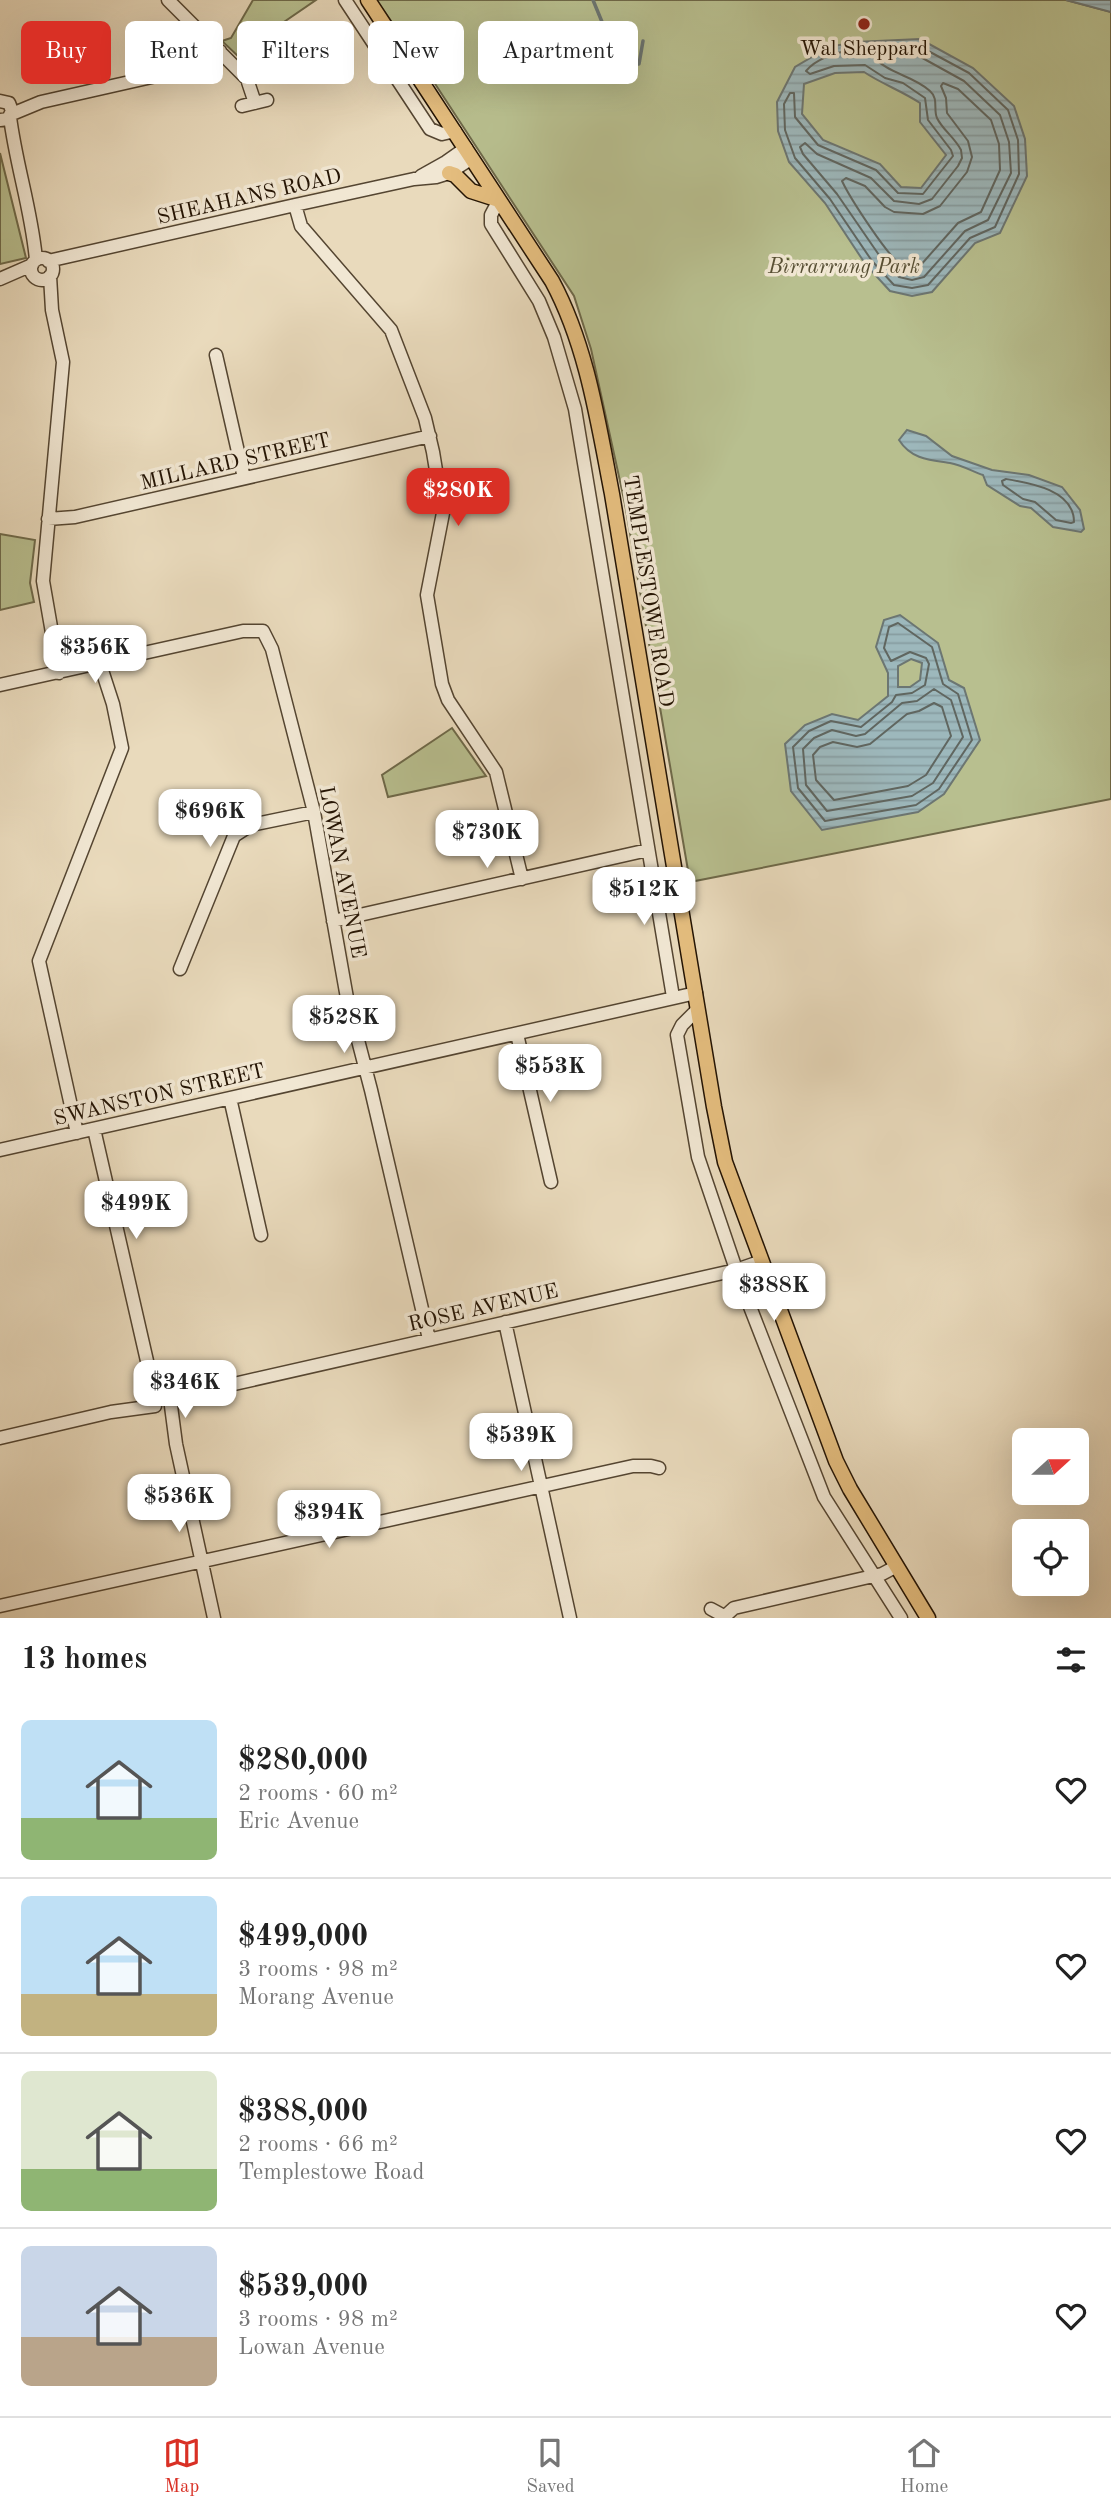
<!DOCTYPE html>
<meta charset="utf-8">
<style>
body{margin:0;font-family:"Old Standard TT",serif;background:#f6f6f6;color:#222;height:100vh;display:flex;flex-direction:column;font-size:26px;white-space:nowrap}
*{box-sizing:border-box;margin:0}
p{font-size:23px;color:#767676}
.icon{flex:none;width:38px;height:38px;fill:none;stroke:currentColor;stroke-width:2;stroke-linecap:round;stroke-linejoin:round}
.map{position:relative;height:1618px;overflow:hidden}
.drawer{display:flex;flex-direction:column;background:#fff;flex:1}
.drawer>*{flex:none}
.top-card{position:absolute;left:21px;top:21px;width:700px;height:63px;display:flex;gap:14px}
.needle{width:46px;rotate:69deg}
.fabs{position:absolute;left:1012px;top:1428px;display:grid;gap:14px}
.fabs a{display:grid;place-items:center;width:77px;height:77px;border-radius:10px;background:#fff;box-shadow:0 7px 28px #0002;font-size:35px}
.price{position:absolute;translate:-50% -60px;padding:0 16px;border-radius:14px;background:#fff;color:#222;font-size:23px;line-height:46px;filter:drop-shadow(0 2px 4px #0008)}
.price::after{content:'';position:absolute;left:50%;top:42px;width:21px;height:16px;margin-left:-10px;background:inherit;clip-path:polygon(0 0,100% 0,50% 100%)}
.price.active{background:#d93025;color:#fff}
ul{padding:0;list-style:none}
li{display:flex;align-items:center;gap:21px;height:175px;padding:0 21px}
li+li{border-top:2px solid #e0e0e0}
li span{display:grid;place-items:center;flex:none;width:196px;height:140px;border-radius:10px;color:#555}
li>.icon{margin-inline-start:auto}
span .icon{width:84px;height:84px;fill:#fffc;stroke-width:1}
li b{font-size:30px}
h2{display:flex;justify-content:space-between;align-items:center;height:84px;padding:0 21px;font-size:30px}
.chip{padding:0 24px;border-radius:10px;background:#fff;box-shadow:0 7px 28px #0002;font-size:24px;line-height:63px}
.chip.active{background:#d93025;color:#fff}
.tabs{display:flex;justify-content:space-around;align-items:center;height:98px;border-top:2px solid #e0e0e0;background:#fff;font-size:19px;color:#767676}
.tabs a{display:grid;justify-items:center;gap:4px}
.tabs .active{color:#d93025}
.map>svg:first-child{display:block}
</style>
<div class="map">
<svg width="1111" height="1618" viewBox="0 0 1111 1618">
<defs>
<pattern id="water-rules" width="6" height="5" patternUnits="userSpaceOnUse" patternTransform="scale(1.75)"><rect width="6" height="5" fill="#9db8bc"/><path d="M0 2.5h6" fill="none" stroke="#879da0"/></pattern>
</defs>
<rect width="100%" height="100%" fill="#e9dabc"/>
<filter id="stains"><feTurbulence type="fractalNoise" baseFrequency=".00286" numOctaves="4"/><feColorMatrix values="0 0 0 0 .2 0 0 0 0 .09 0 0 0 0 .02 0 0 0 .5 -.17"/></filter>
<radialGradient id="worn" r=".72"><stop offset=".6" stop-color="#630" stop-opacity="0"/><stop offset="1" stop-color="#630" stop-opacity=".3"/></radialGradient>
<path fill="#b8bf8f" stroke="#6e6949" stroke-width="2" d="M 253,0 L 316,0 L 281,24 L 242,60 L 222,41 L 231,38 Z
M 376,0 L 1066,0 L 1111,12 L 1111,799 L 690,882 L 625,504 L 591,349 L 574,296 L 426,70 Z
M 0,153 L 26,258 L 0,264 Z
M 0,534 L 35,540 L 30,583 L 34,602 L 0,610 Z
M 452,728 L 486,776 L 388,797 L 382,775 Z"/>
<path fill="url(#water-rules)" stroke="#6c7672" stroke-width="2" fill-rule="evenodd" d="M 1066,0 L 1111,0 L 1111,12 Z
M 920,39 L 973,68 L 1014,106 L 1025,139 L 1027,176 L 1000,233 L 975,243 L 932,292 L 912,296 L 890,291 L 866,265 L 825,203 L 789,162 L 778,131 L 777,102 L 795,67 L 829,47 L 855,42 ZM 864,72 C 882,84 902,91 920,103 L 920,122 L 946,155 L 921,188 L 901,187 L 880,164 L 823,140 L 802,114 L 804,84 L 835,73 Z
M 907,430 L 926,436 L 952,456 L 992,470 L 1029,475 L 1062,487 L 1080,510 L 1084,529 L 1081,532 L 1053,527 L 1031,508 L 1020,506 L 987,485 L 983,475 C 972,471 961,465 950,463 C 929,460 911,459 899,440 Z
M 900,615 L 938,643 L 949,680 L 964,688 L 980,740 L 944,794 L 918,812 L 822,830 L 791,791 L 785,744 L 805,725 L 832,714 L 858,720 L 888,696 L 888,673 L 876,647 L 884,620 ZM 911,659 L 922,663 L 920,680 L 910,687 L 898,687 L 898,666 Z"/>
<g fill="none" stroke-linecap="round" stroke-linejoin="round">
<path stroke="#606660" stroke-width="2" d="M 919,46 L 969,73 L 1008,110 L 1018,140 L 1019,174 L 995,227 L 970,238 L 928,285 L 912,288 L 894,285 L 872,261 L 830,199 L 795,158 L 785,130 L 784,104 L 790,93 L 794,93 L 795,117 L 818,145 L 876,170 L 898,193 L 923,194 L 953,156 L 951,150 L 928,120 L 925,98 L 903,83 L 885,78 L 865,65 L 834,66 L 810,74 L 806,71 C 828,45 887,46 919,46 Z
M 917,55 L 964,81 L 1000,115 L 1009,142 L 1011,173 L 988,220 L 965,231 L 924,277 L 912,280 L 899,277 L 879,255 L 837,194 L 803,154 L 800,147 L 805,143 L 817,154 L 871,178 L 894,201 L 919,204 L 932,199 L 958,166 L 962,158 L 961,150 C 955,138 942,129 937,118 C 933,109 939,99 930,91 C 914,76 890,74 877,60 L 880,57 Z
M 943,83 L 958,89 L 991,120 L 999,144 L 1000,170 L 981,212 L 958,223 L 919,267 C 914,269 908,270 903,267 C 888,257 850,198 842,181 L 846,178 L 865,186 L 885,207 L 894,212 L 923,214 L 940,206 L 967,172 L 972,157 L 968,141 L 947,113 L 946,98 L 941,86 Z
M 1006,479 C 1030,483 1074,490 1074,522 L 1071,523 L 1056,520 L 1035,502 L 1023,499 L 1003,485 L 1002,481 Z
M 898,623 L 932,647 L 943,684 L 958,694 L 972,740 L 939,789 L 916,805 L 825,821 L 798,788 L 793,747 L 809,731 L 831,721 L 861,727 L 892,702 L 896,695 L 912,693 L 925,685 L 929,664 L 926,658 L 910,652 L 891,661 L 884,648 L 889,627 Z
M 934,689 L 951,700 L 963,737 L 933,783 L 912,796 L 827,811 L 806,785 L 803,749 L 814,738 L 832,730 L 856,736 L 865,734 L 902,703 L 917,701 Z
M 934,703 L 942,707 L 951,736 L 926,775 L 908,786 L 834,800 L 816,780 L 813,755 L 820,747 L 833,742 L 857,747 L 870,744 L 907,714 L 919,711 Z"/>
<path stroke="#6c7672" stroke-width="3.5" d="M 593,0 L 607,34 L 603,55 L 614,64 L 639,64 L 643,41"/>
<g stroke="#544531" stroke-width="15">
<path id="minor" d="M 168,0 L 247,79 L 255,103
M 345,0 L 430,129 L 442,134 L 455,131
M 0,101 L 9,103 L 12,111 L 8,119 L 0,120
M 242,106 L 267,100
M 12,114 L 41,102 L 205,65 L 216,60 L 220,51
M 10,117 C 16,165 32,212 36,260
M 421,176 L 446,162 L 466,148
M 499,200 L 491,215 L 491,224 L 539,301 L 554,337 L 575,409 L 673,997
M 295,205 L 301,226 L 391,330 L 425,418 L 433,452 L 443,513 L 427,595 L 442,684 L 448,700 L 496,772 L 522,879
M31 269a11 11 0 1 1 22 0a11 11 0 1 1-22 0Z
M 48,261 L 295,205 L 414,179 L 436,177 L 449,173 L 472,158
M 50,276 L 52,310 L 63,362 L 43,581 L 59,673
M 0,279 L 32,265
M 216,355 L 244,478
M 48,519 L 75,517 L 430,436
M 263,631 L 272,649 L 314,812 L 347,998 L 371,1090 L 429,1339
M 0,685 L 243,631 L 263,631
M 333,921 L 648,850
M 180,969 L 234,836 L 251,825 L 314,812
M 698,1009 L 682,1025 L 677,1035 L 698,1157 L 740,1281 L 824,1497 L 901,1618
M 517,1034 L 551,1182
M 230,1098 L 261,1235
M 94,1129 L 147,1361 L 151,1396
M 77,1133 L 39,961 L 122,748 L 113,704 L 100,664
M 0,1150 L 696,993
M 505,1322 L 570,1618
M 167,1395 L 212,1389 L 736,1270 L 762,1261
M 171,1406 L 176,1444 L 214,1618
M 0,1438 L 111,1412 L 155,1406
M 0,1606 L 633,1466 L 651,1466 L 659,1468
M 711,1609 L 724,1616
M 723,1618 L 734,1608 L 882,1574 L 897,1566"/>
</g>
<g stroke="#231303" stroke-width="17">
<path id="major" d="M 368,0 L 552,281 C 587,346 598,422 612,494 L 714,1107 L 725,1162 L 836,1461 L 850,1489 L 928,1618
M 449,173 L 455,175 L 471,191 L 499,200"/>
</g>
<use href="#minor" stroke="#f1e7d3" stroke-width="12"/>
<use href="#major" stroke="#e4bd7e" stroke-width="14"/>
</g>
<circle fill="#8f2418" stroke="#f1e7d3" stroke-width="2.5" cx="864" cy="24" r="7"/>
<g text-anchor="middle" stroke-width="7" stroke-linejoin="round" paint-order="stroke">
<g font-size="21" fill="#231303" stroke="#f1e7d3">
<text x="864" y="55">Wal Sheppard</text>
</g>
<g font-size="21" fill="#231303" stroke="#f1e7d3">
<text transform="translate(249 196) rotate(-13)" y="7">SHEAHANS ROAD</text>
<text transform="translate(235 461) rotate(-13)" y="7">MILLARD STREET</text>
<text transform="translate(649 591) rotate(81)" y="7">TEMPLESTOWE ROAD</text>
<text transform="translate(343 872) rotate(79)" y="7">LOWAN AVENUE</text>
<text transform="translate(159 1094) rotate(-13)" y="7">SWANSTON STREET</text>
<text transform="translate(483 1307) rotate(-13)" y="7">ROSE AVENUE</text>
</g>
<g font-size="21" font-style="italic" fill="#574f34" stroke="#f1e7d3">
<text x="844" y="273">Birrarrung Park</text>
</g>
</g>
<rect width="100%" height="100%" filter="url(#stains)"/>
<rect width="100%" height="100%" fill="url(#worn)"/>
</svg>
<div class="fabs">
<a><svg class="needle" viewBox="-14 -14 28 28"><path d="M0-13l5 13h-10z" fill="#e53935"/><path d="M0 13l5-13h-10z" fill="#767676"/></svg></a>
<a><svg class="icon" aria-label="locate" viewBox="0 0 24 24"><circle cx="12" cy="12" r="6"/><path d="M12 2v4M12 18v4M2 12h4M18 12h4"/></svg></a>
</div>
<b class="price active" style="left:458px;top:528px">$280K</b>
<b class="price" style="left:95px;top:685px">$356K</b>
<b class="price" style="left:210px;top:849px">$696K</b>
<b class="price" style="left:487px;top:870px">$730K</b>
<b class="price" style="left:644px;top:927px">$512K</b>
<b class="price" style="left:344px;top:1055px">$528K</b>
<b class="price" style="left:550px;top:1104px">$553K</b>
<b class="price" style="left:136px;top:1241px">$499K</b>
<b class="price" style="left:774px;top:1323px">$388K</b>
<b class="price" style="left:185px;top:1420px">$346K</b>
<b class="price" style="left:521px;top:1473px">$539K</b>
<b class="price" style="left:179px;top:1534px">$536K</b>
<b class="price" style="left:329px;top:1550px">$394K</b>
<div class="top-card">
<a class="chip active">Buy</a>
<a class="chip">Rent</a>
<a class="chip">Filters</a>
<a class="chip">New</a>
<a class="chip">Apartment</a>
</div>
</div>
<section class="drawer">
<h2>13 homes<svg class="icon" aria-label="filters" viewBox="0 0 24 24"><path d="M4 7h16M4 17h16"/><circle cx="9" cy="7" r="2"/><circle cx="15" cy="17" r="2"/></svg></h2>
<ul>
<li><span style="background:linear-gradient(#bfe0f5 70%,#8fb573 0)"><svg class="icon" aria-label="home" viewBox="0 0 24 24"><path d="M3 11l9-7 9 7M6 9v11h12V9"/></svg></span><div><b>$280,000</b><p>2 rooms · 60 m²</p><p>Eric Avenue</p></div><svg class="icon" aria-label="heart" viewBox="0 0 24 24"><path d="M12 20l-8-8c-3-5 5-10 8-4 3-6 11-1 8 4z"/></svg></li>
<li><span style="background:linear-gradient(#bfe0f5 70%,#c2b280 0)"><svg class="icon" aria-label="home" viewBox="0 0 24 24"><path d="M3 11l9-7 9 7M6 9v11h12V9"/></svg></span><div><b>$499,000</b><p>3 rooms · 98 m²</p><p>Morang Avenue</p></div><svg class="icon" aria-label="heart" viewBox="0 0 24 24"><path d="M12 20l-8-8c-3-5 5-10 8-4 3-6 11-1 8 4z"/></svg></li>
<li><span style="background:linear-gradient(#dfe7d0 70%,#8fb573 0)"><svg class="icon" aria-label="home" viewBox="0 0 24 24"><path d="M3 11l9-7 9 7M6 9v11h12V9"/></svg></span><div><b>$388,000</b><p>2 rooms · 66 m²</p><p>Templestowe Road</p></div><svg class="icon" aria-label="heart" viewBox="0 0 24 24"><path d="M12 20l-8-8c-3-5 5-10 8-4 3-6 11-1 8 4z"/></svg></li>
<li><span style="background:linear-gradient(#c9d6e8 65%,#b9a48a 0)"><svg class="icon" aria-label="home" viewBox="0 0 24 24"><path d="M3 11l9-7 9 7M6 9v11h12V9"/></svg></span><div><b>$539,000</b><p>3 rooms · 98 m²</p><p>Lowan Avenue</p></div><svg class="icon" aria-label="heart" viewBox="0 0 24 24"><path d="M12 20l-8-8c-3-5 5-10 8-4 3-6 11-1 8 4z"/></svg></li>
</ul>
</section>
<nav class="tabs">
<a class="active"><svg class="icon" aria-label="map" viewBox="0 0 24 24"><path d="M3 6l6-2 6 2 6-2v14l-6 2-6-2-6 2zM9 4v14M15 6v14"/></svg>Map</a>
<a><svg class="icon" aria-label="saved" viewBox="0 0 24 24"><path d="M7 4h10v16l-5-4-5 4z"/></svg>Saved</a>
<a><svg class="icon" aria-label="home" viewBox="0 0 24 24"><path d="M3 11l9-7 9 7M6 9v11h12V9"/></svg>Home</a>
</nav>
